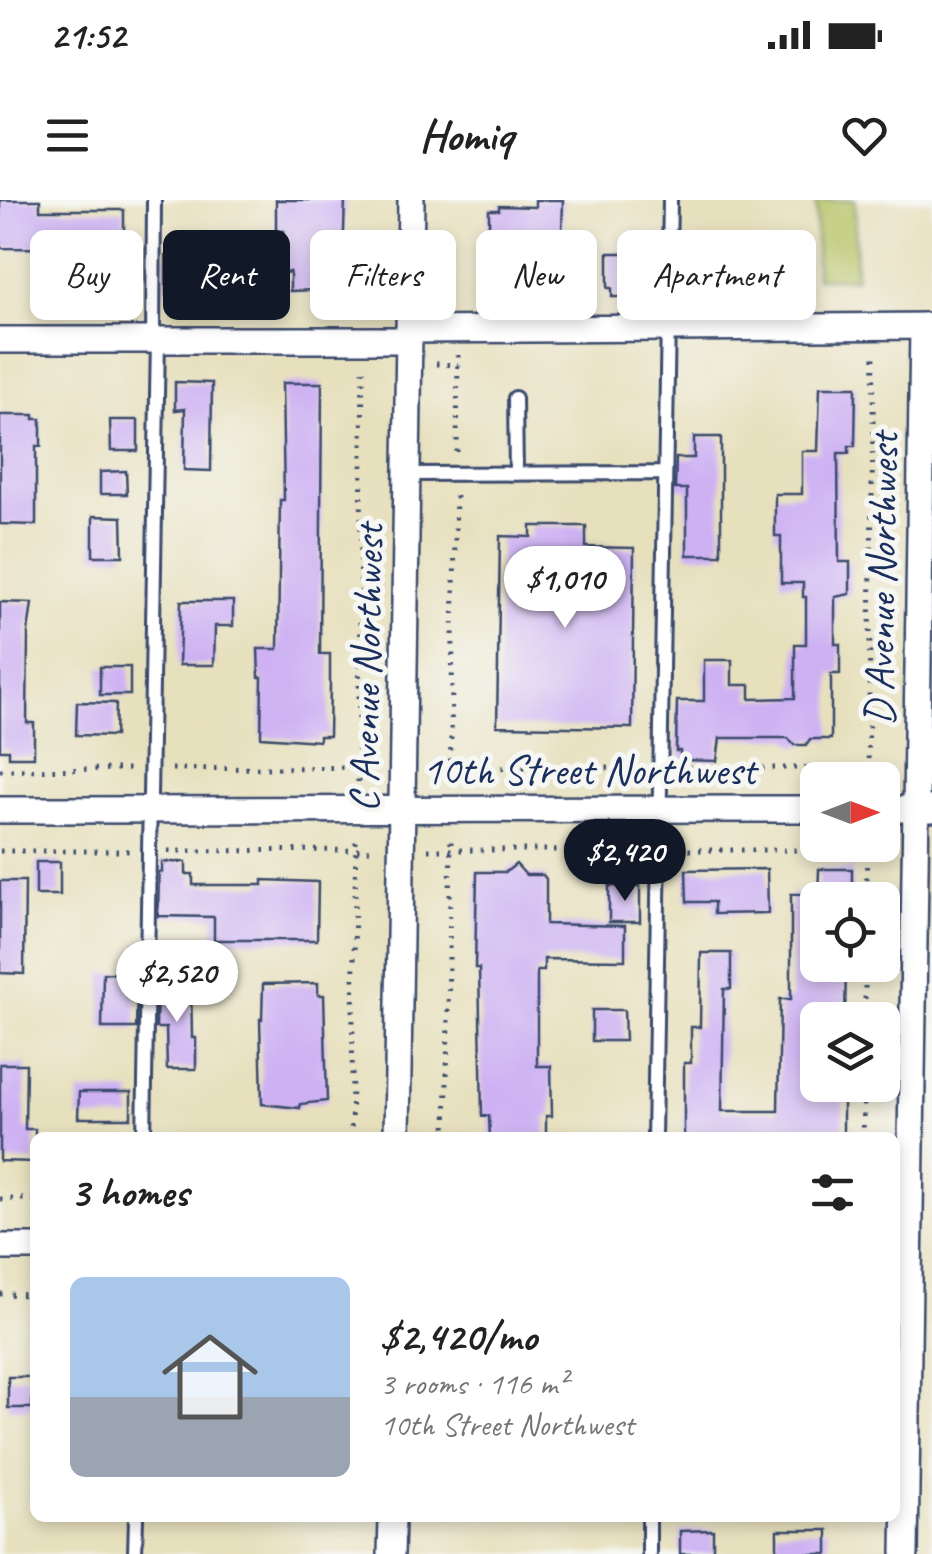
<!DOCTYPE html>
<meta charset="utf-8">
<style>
body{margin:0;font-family:Caveat,sans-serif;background:#f6f6f6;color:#222;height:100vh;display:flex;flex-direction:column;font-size:38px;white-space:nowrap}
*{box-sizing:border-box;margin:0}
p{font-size:32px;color:#767676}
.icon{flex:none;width:55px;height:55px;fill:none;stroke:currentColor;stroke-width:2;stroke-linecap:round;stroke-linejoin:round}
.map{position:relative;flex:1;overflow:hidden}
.details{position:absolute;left:30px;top:932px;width:870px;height:390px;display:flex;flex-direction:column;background:#fff;border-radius:15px;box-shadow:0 5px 15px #0003}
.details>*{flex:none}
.guide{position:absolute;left:30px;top:30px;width:872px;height:90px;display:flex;gap:20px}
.needle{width:65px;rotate:90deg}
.controls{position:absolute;left:800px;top:562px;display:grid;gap:20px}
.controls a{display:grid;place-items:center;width:100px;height:100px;border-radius:15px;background:#fff;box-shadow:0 5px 15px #0003;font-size:50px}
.price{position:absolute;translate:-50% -85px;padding:0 22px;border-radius:35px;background:#fff;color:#222;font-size:32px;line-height:65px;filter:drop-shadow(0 2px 5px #0008)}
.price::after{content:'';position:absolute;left:50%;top:60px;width:30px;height:22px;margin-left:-15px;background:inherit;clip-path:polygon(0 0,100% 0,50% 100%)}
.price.on{background:#111827;color:#fff}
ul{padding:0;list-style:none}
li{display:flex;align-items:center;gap:30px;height:250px;padding:0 40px}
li+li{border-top:2px solid #e0e0e0}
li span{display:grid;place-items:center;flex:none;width:280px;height:200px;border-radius:15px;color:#555}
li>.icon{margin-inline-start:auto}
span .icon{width:120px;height:120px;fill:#fffc;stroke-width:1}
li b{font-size:42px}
h2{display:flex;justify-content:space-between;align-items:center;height:120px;padding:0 40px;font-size:42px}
.pill{padding:0 35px;border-radius:15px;background:#fff;box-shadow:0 5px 15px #0003;font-size:35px;line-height:90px}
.pill.on{background:#111827;color:#fff}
.status{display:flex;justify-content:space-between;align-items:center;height:70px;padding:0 50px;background:#fff;direction:ltr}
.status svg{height:28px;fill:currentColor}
header{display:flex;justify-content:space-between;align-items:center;height:130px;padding:0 40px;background:#fff;font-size:45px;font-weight:800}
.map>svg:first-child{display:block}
</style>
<div class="status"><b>21:52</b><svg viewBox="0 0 49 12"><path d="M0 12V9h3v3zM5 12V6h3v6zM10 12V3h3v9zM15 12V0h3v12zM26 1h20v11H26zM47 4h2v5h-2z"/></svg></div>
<header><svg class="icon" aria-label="menu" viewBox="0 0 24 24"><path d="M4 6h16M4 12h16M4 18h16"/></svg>Homiq<svg class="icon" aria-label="heart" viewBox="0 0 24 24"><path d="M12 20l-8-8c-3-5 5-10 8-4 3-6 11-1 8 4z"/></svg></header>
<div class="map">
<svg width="932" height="1354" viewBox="0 0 932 1354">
<rect width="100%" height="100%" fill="#f6f6f2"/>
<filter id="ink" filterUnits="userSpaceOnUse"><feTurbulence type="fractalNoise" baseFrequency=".01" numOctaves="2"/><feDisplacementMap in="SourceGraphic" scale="20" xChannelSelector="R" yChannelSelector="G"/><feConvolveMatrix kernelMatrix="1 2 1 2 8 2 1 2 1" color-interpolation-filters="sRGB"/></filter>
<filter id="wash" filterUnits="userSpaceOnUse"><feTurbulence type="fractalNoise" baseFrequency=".0048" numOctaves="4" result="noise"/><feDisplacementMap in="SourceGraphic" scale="40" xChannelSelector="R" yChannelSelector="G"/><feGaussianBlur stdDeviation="2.25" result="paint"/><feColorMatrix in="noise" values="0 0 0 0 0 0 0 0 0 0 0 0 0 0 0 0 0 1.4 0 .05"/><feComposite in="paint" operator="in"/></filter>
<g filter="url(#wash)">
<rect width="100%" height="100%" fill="#e7e0bd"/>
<path fill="#b6c264" stroke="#687861" stroke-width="2.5" d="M 816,0 L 855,0 L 856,78 L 816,78 Z"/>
<g id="blocks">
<path fill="#cdb1f3" d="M 0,0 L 40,0 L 40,10 L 124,10 L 124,49 L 0,48 Z
M 276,0 L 345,0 L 342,89 L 290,91 L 290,72 L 284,73 L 284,31 L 276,31 Z
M 535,0 L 563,0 L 561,62 L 558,62 L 558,87 L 547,87 L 535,99 L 526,99 L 512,88 L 489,86 L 489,10 L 499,10 L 499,6 L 535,7 Z
M 608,53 L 643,53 L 643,87 L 639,87 L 639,97 L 612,97 L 612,88 L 608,88 Z
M 166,56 L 202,56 L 202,95 L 166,95 Z
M 175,182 L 212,183 L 211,271 L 184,270 L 185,209 L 175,210 Z
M 282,183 L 322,183 L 320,454 L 330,454 L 330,484 L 329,536 L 319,536 L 319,541 L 261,537 L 262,477 L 259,477 L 258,449 L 278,449 L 280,300 L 284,300 Z
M 820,187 L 856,187 L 855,246 L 849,246 L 849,253 L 838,253 L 839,362 L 850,362 L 850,394 L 835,397 L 835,444 L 840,444 L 840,474 L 831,474 L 831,539 L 810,539 L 806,545 L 794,545 L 788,538 L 720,538 L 717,561 L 680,560 L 680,551 L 676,551 L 677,501 L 704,501 L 704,460 L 732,460 L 732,485 L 750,485 L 750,499 L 795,498 L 795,444 L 806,444 L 806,397 L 803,397 L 803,383 L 781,383 L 781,336 L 775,336 L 775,294 L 802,294 L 802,251 L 818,251 Z
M 0,215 L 34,215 L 34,219 L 41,219 L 41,246 L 36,246 L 36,325 L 0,324 Z
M 110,220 L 138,220 L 138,251 L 111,251 Z
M 694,237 L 721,237 L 721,355 L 687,355 L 687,289 L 675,289 L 676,258 L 694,258 Z
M 126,271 L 127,294 L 100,294 L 100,272 Z
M 93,316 L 122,317 L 123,356 L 93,356 Z
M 531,326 L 586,326 L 586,347 L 634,348 L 632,528 L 497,526 L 500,336 L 531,337 Z
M 181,401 L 233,401 L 233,426 L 215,426 L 214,465 L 179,465 Z
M 0,402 L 32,403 L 28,432 L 27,523 L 34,523 L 34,557 L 9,557 L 9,550 L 0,550 Z
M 100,467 L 130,467 L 130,495 L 100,495 Z
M 77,502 L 116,503 L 115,536 L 76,535 Z
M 36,662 L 60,662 L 60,695 L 36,695 Z
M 162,662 L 186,662 L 186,674 L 193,674 L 193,685 L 263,685 L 263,680 L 318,682 L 317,740 L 214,740 L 214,717 L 158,716 L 159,672 L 162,672 Z
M 516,664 L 526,675 L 543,675 L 546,679 L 546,724 L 625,726 L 625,760 L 544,759 L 544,771 L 537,771 L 537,866 L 551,866 L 552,916 L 546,916 L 546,938 L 490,938 L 489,916 L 482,916 L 479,768 L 475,768 L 477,672 L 506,672 Z
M 767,669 L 768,713 L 714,714 L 714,702 L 687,702 L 686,670 Z
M 819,669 L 852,669 L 852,700 L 818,700 Z
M 0,681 L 25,681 L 24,774 L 0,773 Z
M 609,686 L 640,686 L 640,722 L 609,722 Z
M 791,694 L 818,694 L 818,765 L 846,765 L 845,820 L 818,820 L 818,885 L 843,885 L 843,938 L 684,938 L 684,863 L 691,863 L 691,827 L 700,827 L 701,753 L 731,753 L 731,789 L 724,789 L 722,911 L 778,911 L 780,799 L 791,799 Z
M 103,773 L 131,774 L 131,785 L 137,785 L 136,828 L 102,828 Z
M 318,783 L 318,795 L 324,795 L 327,901 L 300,904 L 300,908 L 262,904 L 260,819 L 262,819 L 263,784 Z
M 191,784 L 192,838 L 196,838 L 196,869 L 167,869 L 166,828 L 156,828 L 157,785 Z
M 592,810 L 624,810 L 625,841 L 592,841 Z
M 0,864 L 26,864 L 25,929 L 35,929 L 35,962 L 0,961 Z
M 79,892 L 131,892 L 131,918 L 78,918 Z
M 8,1177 L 33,1177 L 32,1208 L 8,1208 Z
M 713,1330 L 713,1354 L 680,1354 L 680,1331 Z
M 777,1330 L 828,1330 L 828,1354 L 777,1354 Z"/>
</g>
</g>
<g filter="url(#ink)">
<use href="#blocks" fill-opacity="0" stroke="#3a4a6c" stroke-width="2.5"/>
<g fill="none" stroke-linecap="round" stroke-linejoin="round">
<g stroke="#3a4a6c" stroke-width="18">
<path id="service" d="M 153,139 L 154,0
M 515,198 L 516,274
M 407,274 L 664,273
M 144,938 L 158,139
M 654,938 L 670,0
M 135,1354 L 136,1318
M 649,1354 L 649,1318"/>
</g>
<g stroke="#3a4a6c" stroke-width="30">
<path id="minor" d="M 409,130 L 932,126
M 0,140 L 409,140
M 882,609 L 932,609
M 0,610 L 818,609
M 397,938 L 411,0
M 0,1047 L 35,1047
M 391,1354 L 392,1318
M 905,1354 L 923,126"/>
</g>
<path stroke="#3a4a6c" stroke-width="5" stroke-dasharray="2.5 8" stroke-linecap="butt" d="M 436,164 L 458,165
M 457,252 L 458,153
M 428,568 L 642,568
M 678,568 L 892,568
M 172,569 L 375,567
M 0,570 L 131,569
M 868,580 L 874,150
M 358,582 L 363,168
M 450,582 L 456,293
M 428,650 L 642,650
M 678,650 L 892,650
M 0,651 L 132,651
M 168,651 L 377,650
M 866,700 L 867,645
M 865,820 L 865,765
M 351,938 L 356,637
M 446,938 L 451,636
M 863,938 L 864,885
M 0,999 L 35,999
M 0,1094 L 35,1095"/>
<use href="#service" stroke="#fff" stroke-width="12"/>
<use href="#minor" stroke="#fff" stroke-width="25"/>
</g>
</g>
<g text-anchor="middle" stroke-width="10" stroke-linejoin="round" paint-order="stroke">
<g font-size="42" fill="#1b2f5e" stroke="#f6f6f2">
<text transform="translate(880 379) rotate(-89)" y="15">D Avenue Northwest</text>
<text transform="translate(365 468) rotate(-89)" y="15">C Avenue Northwest</text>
<text x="589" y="584">10th Street Northwest</text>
</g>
</g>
</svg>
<div class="controls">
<a><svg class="needle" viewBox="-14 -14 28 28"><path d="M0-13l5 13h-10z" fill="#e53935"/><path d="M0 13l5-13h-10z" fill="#767676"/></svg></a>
<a><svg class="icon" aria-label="locate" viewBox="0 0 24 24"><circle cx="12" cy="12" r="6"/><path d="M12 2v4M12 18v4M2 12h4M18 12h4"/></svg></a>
<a><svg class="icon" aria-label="layers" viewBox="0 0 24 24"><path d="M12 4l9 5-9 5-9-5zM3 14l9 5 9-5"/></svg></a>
</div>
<b class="price" style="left:565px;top:431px">$1,010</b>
<b class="price on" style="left:625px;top:704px">$2,420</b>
<b class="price" style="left:177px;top:825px">$2,520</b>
<div class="guide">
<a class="pill">Buy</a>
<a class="pill on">Rent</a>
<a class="pill">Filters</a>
<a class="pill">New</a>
<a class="pill">Apartment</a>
</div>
<section class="details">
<h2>3 homes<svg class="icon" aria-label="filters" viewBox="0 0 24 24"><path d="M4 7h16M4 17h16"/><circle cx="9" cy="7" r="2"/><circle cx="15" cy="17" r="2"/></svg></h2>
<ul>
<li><span style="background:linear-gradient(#a9c7e8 60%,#9aa5b1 0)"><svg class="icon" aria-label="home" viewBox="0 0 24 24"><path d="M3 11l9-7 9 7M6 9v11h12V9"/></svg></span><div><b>$2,420/mo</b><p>3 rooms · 116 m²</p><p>10th Street Northwest</p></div></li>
</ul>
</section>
</div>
